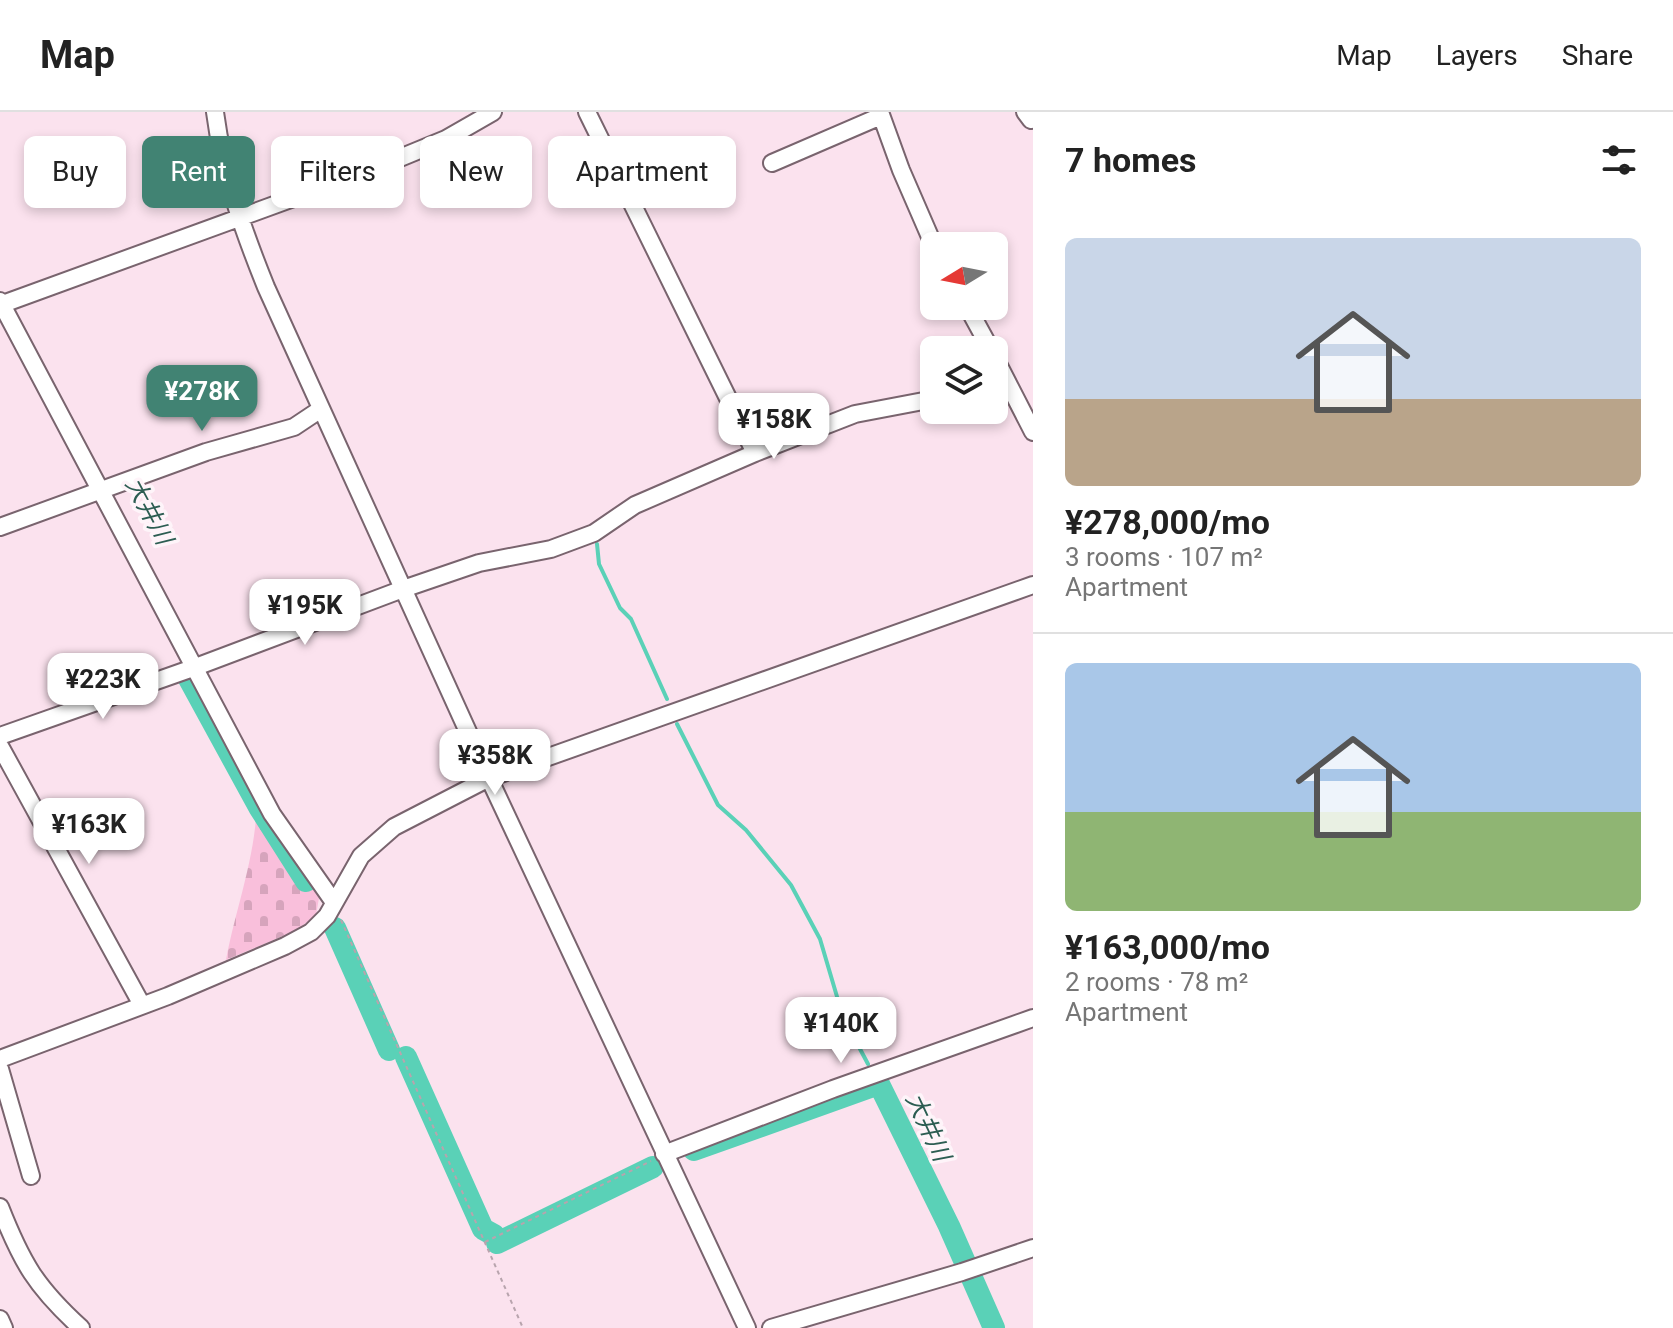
<!DOCTYPE html>
<meta charset="utf-8">
<style>
body{margin:0;font-family:Roboto,"Noto Sans JP",sans-serif;background:#f6f6f6;color:#222;height:100vh;display:flex;flex-direction:column;font-size:30px;white-space:nowrap}
*{box-sizing:border-box;margin:0}
p{font-size:26px;color:#767676}
.icon{flex:none;width:44px;height:44px;fill:none;stroke:currentColor;stroke-width:2;stroke-linecap:round;stroke-linejoin:round}
.map{position:relative;flex:1;overflow:hidden}
.side{display:flex;flex-direction:column;background:#fff;width:640px}
.side>*{flex:none}
.hud{position:absolute;left:24px;top:24px;width:760px;height:72px;display:flex;gap:16px}
.needle{width:52px;rotate:260deg}
.controls{position:absolute;left:920px;top:120px;display:grid;gap:16px}
.controls a{display:grid;place-items:center;width:88px;height:88px;border-radius:12px;background:#fff;box-shadow:0 4px 12px #0003;font-size:40px}
.price{position:absolute;translate:-50% -68px;padding:0 18px;border-radius:16px;background:#fff;color:#222;font-size:26px;line-height:52px;filter:drop-shadow(0 2px 4px #0008)}
.price::after{content:'';position:absolute;left:50%;top:48px;width:24px;height:18px;margin-left:-12px;background:inherit;clip-path:polygon(0 0,100% 0,50% 100%)}
.price.selected{background:#418373;color:#fff}
ul{padding:0;list-style:none}
li{display:grid;align-content:center;gap:16px;height:424px;padding:0 32px}
li+li{border-top:2px solid #e0e0e0}
li span{display:grid;place-items:center;height:248px;border-radius:12px;color:#555}
li>.icon{margin-inline-start:auto}
span .icon{width:144px;height:144px;fill:#fffc;stroke-width:1}
li b{font-size:34px}
h2{display:flex;justify-content:space-between;align-items:center;height:96px;padding:0 32px;font-size:34px}
.chip{padding:0 28px;border-radius:12px;background:#fff;box-shadow:0 4px 12px #0003;font-size:28px;line-height:72px}
.chip.selected{background:#418373;color:#fff}
header{display:flex;align-items:center;gap:48px;box-sizing:border-box;height:112px;padding:0 40px;background:#fff;border-bottom:2px solid #e0e0e0}
header strong{font-size:38px}
nav{display:flex;gap:44px;margin-inline-start:auto;font-size:28px}
main{display:flex;flex:1;min-height:0}
.map>svg:first-child{display:block}
</style>
<header>
<strong>Map</strong>
<nav><a>Map</a><a>Layers</a><a>Share</a></nav>
</header>
<main>
<div class="map">
<svg width="1033" height="1216" viewBox="0 0 1033 1216">
<defs>
<pattern id="cemetery-stones" width="16" height="16" patternUnits="userSpaceOnUse" patternTransform="scale(2)"><rect width="16" height="16" fill="#f9bfdb"/><path d="M2 7V4a2 2 0 0 1 4 0v3zM10 15v-3a2 2 0 0 1 4 0v3z" fill="#d6a4bc"/></pattern>
</defs>
<rect width="100%" height="100%" fill="#fbe2ee"/>
<path fill="url(#cemetery-stones)" d="M 262,704 L 299,764 L 309,771 L 319,786 L 316,803 L 297,818 L 226,848 C 235,800 252,755 256,706 Z"/>
<g fill="none" stroke-linecap="round" stroke-linejoin="round">
<path stroke="#5ad1b7" stroke-width="4" d="M 597,432 L 599,452 L 620,496 L 631,507 L 667,587
M 677,612 L 718,693 L 746,718 L 791,773 L 820,827 L 843,905 L 868,952"/>
<path stroke="#5ad1b7" stroke-width="22" d="M 188,565 L 259,695 L 306,769
M 335,816 L 389,938
M 406,945 L 483,1117 L 494,1123
M 694,1038 L 879,972 L 949,1114 L 994,1216
M 497,1131 L 653,1055"/>
<g stroke="#79646e" stroke-width="20">
<path id="minor" d="M 215,0 C 223,62 243,118 266,175 L 489,666 L 747,1216
M 880,0 L 901,58 L 934,134
M 1025,0 L 1031,8 L 1033,7
M 772,51 L 881,4
M 0,189 L 272,702 L 333,789
M 0,193 L 373,57 L 446,27 L 493,0
M 967,194 L 991,238
M 994,244 L 1033,320
M 755,341 L 855,302 L 934,287
M 0,415 L 206,340 L 294,315 L 321,297
M 0,624 L 193,556 L 403,477 L 479,451 L 551,437 L 594,421 L 635,393 L 755,341 L 587,0
M 0,634 L 142,893
M 0,947 L 168,884 L 285,834 L 311,820 L 327,804 L 361,744 L 394,715 L 489,666 L 1033,473
M 0,957 L 31,1064
M 664,1042 L 833,977 L 1033,906
M 0,1095 C 22,1151 36,1175 81,1216
M 0,1207 L 4,1216
M 771,1216 L 962,1160 L 1033,1136"/>
</g>
<path stroke="#b8a4ad" stroke-width="2" stroke-dasharray="4 4" stroke-linecap="butt" d="M 341,808 L 523,1216
M 485,1130 L 651,1049"/>
<use href="#minor" stroke="#fff" stroke-width="16"/>
</g>
<g text-anchor="middle" stroke-width="7" stroke-linejoin="round" paint-order="stroke">
<g font-size="24" font-style="italic" fill="#2c5d52" stroke="#fef4f9">
<text transform="translate(149 399) rotate(62)" y="8">大井川</text>
<text transform="translate(928 1015) rotate(65)" y="8">大井川</text>
</g>
</g>
</svg>
<div class="controls">
<a><svg class="needle" viewBox="-14 -14 28 28"><path d="M0-13l5 13h-10z" fill="#e53935"/><path d="M0 13l5-13h-10z" fill="#767676"/></svg></a>
<a><svg class="icon" aria-label="layers" viewBox="0 0 24 24"><path d="M12 4l9 5-9 5-9-5zM3 14l9 5 9-5"/></svg></a>
</div>
<b class="price selected" style="left:202px;top:321px">¥278K</b>
<b class="price" style="left:774px;top:349px">¥158K</b>
<b class="price" style="left:305px;top:535px">¥195K</b>
<b class="price" style="left:103px;top:609px">¥223K</b>
<b class="price" style="left:495px;top:685px">¥358K</b>
<b class="price" style="left:89px;top:754px">¥163K</b>
<b class="price" style="left:841px;top:953px">¥140K</b>
<div class="hud">
<a class="chip">Buy</a>
<a class="chip selected">Rent</a>
<a class="chip">Filters</a>
<a class="chip">New</a>
<a class="chip">Apartment</a>
</div>
</div>
<section class="side">
<h2>7 homes<svg class="icon" aria-label="filters" viewBox="0 0 24 24"><path d="M4 7h16M4 17h16"/><circle cx="9" cy="7" r="2"/><circle cx="15" cy="17" r="2"/></svg></h2>
<ul>
<li><span style="background:linear-gradient(#c9d6e8 65%,#b9a48a 0)"><svg class="icon" aria-label="home" viewBox="0 0 24 24"><path d="M3 11l9-7 9 7M6 9v11h12V9"/></svg></span><div><b>¥278,000/mo</b><p>3 rooms · 107 m²</p><p>Apartment</p></div></li>
<li><span style="background:linear-gradient(#a9c7e8 60%,#8fb573 0)"><svg class="icon" aria-label="home" viewBox="0 0 24 24"><path d="M3 11l9-7 9 7M6 9v11h12V9"/></svg></span><div><b>¥163,000/mo</b><p>2 rooms · 78 m²</p><p>Apartment</p></div></li>
</ul>
</section>
</main>
